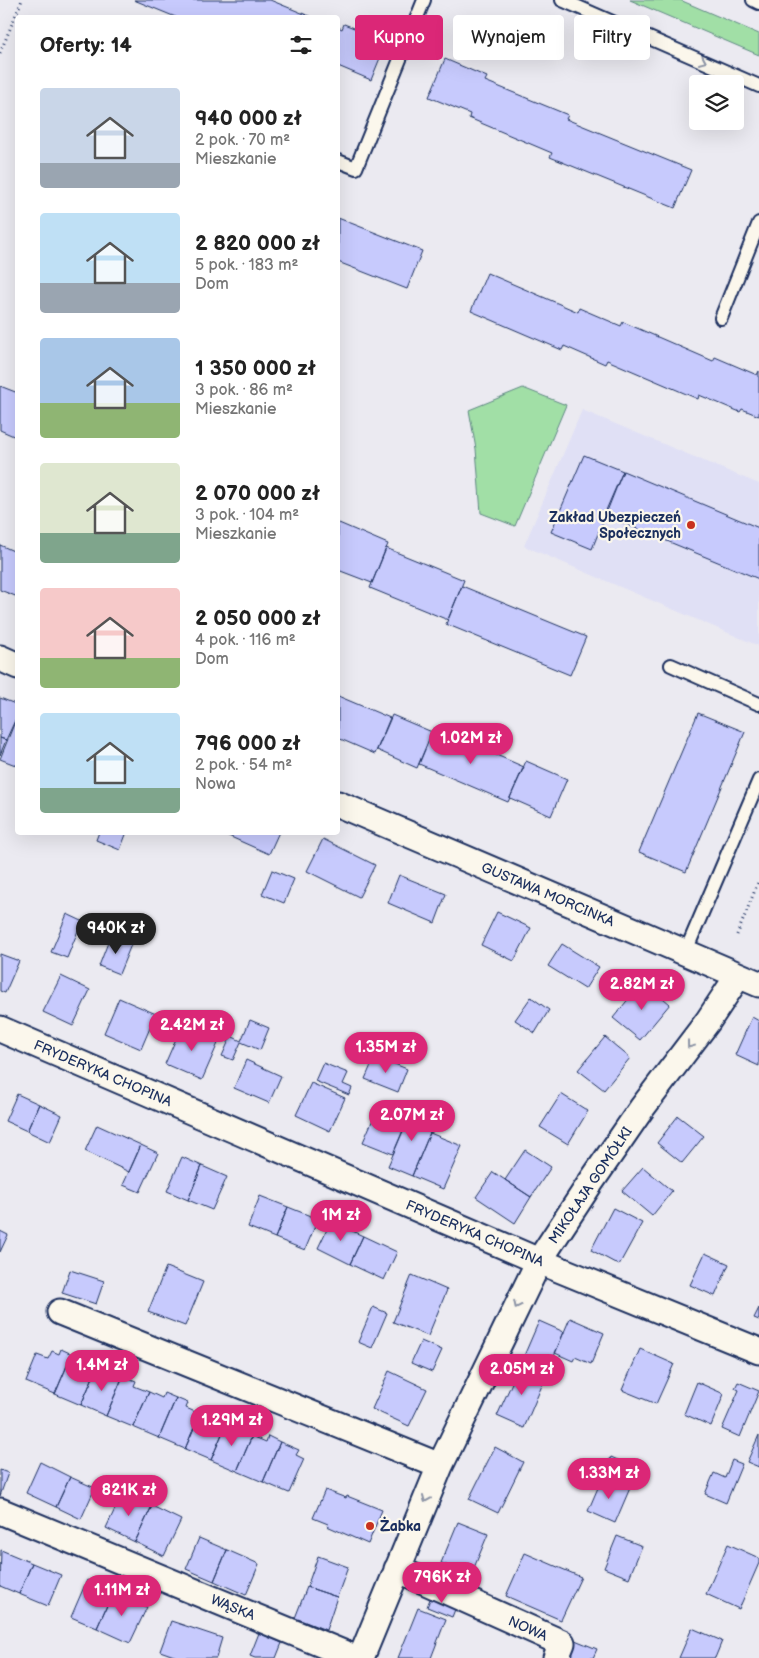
<!DOCTYPE html>
<html lang="pl">
<meta charset="utf-8">
<style>
body{margin:0;font-family:"Balsamiq Sans",sans-serif;background:#f6f6f6;color:#222;height:100vh;display:flex;flex-direction:column;font-size:19px;white-space:nowrap}
*{box-sizing:border-box;margin:0}
p{font-size:16px;color:#767676}
.icon{flex:none;width:28px;height:28px;fill:none;stroke:currentColor;stroke-width:2;stroke-linecap:round;stroke-linejoin:round}
.map{position:relative;flex:1;overflow:hidden}
.side{position:absolute;left:15px;top:15px;width:325px;height:820px;display:flex;flex-direction:column;background:#fff;border-radius:5px;box-shadow:0 5px 20px #0002}
.side>*{flex:none}
.top-card{position:absolute;left:355px;top:15px;width:329px;height:45px;display:flex;gap:10px}
.fabs{position:absolute;left:689px;top:75px;display:grid;gap:10px}
.fabs a{display:grid;place-items:center;width:55px;height:55px;border-radius:5px;background:#fff;box-shadow:0 5px 20px #0002;font-size:25px}
.price{position:absolute;translate:-50% -42px;padding:0 11px;border-radius:18px;background:#db2777;color:#fff;font-size:16px;line-height:32px;filter:drop-shadow(0 1px 2px #0008)}
.price::after{content:'';position:absolute;left:50%;top:30px;width:15px;height:11px;margin-left:-8px;background:inherit;clip-path:polygon(0 0,100% 0,50% 100%)}
.price.active{background:#222;color:#fff}
ul{padding:0;list-style:none}
li{display:flex;align-items:center;gap:15px;height:125px;padding:0 25px}
li span{display:grid;place-items:center;flex:none;width:140px;height:100px;border-radius:5px;color:#555}
li>.icon{margin-inline-start:auto}
span .icon{width:60px;height:60px;fill:#fffc;stroke-width:1}
li b{font-size:21px}
h2{display:flex;justify-content:space-between;align-items:center;height:60px;padding:0 25px;font-size:21px}
.pill{padding:0 18px;border-radius:5px;background:#fff;box-shadow:0 5px 20px #0002;font-size:18px;line-height:45px}
.pill.active{background:#db2777;color:#fff}
.map>svg:first-child{display:block}
</style>
<div class="map">
<svg width="759" height="1658" viewBox="0 0 759 1658">
<rect width="100%" height="100%" fill="#ebeaf1"/>
<filter id="ink" filterUnits="userSpaceOnUse"><feTurbulence type="fractalNoise" baseFrequency=".02" numOctaves="2"/><feDisplacementMap in="SourceGraphic" scale="10" xChannelSelector="R" yChannelSelector="G"/><feConvolveMatrix kernelMatrix="1 2 1 2 8 2 1 2 1" color-interpolation-filters="sRGB"/></filter>
<g filter="url(#ink)">
<path fill="#e0e0f5" d="M 582,410 L 759,484 L 759,646 L 524,546 Z"/>
<path fill="#a1dfa6" stroke="#5e8782" d="M 630,0 L 680,0 L 759,34 L 759,55 Z
M 523,388 L 566,405 L 515,526 L 481,513 L 476,449 L 469,410 Z"/>
<path fill="#c7cafd" stroke="#1b2f5e" d="M 134,0 L 270,0 L 314,18 L 178,18 Z
M 344,24 L 387,41 L 371,80 L 338,66 L 338,27 L 342,29 Z
M 445,59 L 487,77 L 485,81 L 568,115 L 566,119 L 691,170 L 675,208 L 550,157 L 552,153 L 469,118 L 470,114 L 429,97 Z
M 338,218 L 422,251 L 407,289 L 338,262 Z
M 487,273 L 578,312 L 579,308 L 621,326 L 623,322 L 713,361 L 715,357 L 757,375 L 759,371 L 759,416 L 742,409 L 740,412 L 699,395 L 698,399 L 607,360 L 605,364 L 564,346 L 562,350 L 471,311 Z
M 0,386 L 18,393 L 18,438 L 0,430 Z
M 584,455 L 623,471 L 592,549 L 551,532 Z
M 623,471 L 759,528 L 759,579 L 604,515 Z
M 339,523 L 388,544 L 372,583 L 338,570 L 338,528 Z
M 0,545 L 18,553 L 18,597 L 0,590 Z
M 386,548 L 464,580 L 448,620 L 370,588 Z
M 462,586 L 586,637 L 570,675 L 446,624 Z
M 338,696 L 390,718 L 375,754 L 338,738 Z
M 0,698 L 18,705 L 18,714 L 6,740 L 0,738 Z
M 698,713 L 745,732 L 686,872 L 639,852 Z
M 18,714 L 18,766 L 0,759 Z
M 392,715 L 432,732 L 417,768 L 377,750 Z
M 434,728 L 524,767 L 508,802 L 419,764 Z
M 0,738 L 6,740 L 0,755 Z
M 526,761 L 567,779 L 551,816 L 510,798 Z
M 99,832 L 127,832 L 120,850 L 96,840 Z
M 225,832 L 279,832 L 269,854 L 224,834 Z
M 323,839 L 375,865 L 359,897 L 307,871 Z
M 272,870 L 294,879 L 284,903 L 262,894 Z
M 399,875 L 446,894 L 435,923 L 388,903 Z
M 497,912 L 531,928 L 514,961 L 481,945 Z
M 67,914 L 82,921 L 67,958 L 51,952 Z
M 124,935 L 133,940 L 119,974 L 99,966 L 109,940 L 120,944 Z
M 562,944 L 599,967 L 585,989 L 548,966 Z
M 0,954 L 19,961 L 5,993 L 0,991 Z
M 61,976 L 90,990 L 73,1026 L 43,1012 Z
M 643,981 L 670,1004 L 640,1040 L 613,1018 Z
M 531,997 L 549,1010 L 535,1033 L 515,1020 Z
M 119,998 L 156,1014 L 141,1049 L 104,1033 Z
M 752,1017 L 759,1021 L 759,1066 L 735,1055 Z
M 250,1020 L 269,1028 L 260,1050 L 241,1042 L 233,1060 L 222,1056 L 231,1036 L 241,1041 Z
M 182,1025 L 219,1041 L 202,1080 L 165,1064 Z
M 605,1037 L 630,1058 L 604,1090 L 578,1070 Z
M 375,1056 L 407,1069 L 398,1092 L 365,1079 Z
M 246,1060 L 281,1076 L 269,1103 L 234,1088 Z
M 323,1063 L 348,1073 L 343,1084 L 352,1088 L 349,1095 L 315,1081 Z
M 311,1083 L 345,1098 L 330,1131 L 296,1115 Z
M 17,1094 L 39,1104 L 27,1131 L 5,1121 Z
M 561,1094 L 588,1111 L 568,1144 L 540,1127 Z
M 39,1104 L 62,1115 L 50,1142 L 27,1131 Z
M 413,1108 L 436,1118 L 412,1176 L 388,1166 Z
M 377,1110 L 406,1123 L 393,1154 L 363,1142 Z
M 678,1116 L 704,1136 L 682,1163 L 657,1143 Z
M 97,1125 L 141,1145 L 129,1172 L 85,1151 Z
M 430,1133 L 462,1146 L 443,1189 L 412,1176 Z
M 141,1145 L 158,1153 L 140,1192 L 123,1185 Z
M 525,1150 L 551,1167 L 531,1197 L 505,1180 Z
M 182,1157 L 202,1166 L 188,1200 L 167,1191 Z
M 202,1166 L 227,1177 L 212,1210 L 188,1200 Z
M 643,1167 L 672,1191 L 652,1216 L 622,1191 Z
M 493,1172 L 531,1197 L 515,1223 L 476,1197 Z
M 260,1196 L 288,1207 L 275,1238 L 248,1227 Z
M 288,1207 L 318,1219 L 305,1250 L 275,1238 Z
M 613,1208 L 642,1223 L 619,1265 L 591,1250 Z
M 331,1221 L 363,1236 L 350,1264 L 318,1248 Z
M 0,1231 L 8,1235 L 0,1252 Z
M 363,1236 L 397,1252 L 384,1280 L 350,1264 Z
M 705,1253 L 729,1264 L 715,1296 L 690,1285 Z
M 166,1267 L 203,1282 L 185,1326 L 148,1312 Z
M 70,1270 L 104,1281 L 96,1304 L 62,1293 Z
M 412,1275 L 447,1290 L 428,1336 L 393,1322 Z
M 373,1307 L 387,1313 L 372,1348 L 358,1342 Z
M 759,1308 L 759,1320 L 754,1318 Z
M 570,1318 L 604,1333 L 591,1364 L 575,1357 L 573,1361 L 555,1353 Z
M 539,1321 L 564,1332 L 546,1376 L 520,1365 Z
M 421,1341 L 442,1350 L 432,1372 L 411,1363 Z
M 61,1349 L 72,1354 L 55,1394 L 26,1382 L 37,1355 L 48,1359 L 52,1351 L 59,1354 Z
M 640,1349 L 674,1364 L 656,1404 L 622,1390 Z
M 72,1354 L 84,1359 L 82,1364 L 96,1370 L 81,1405 L 55,1394 Z
M 520,1365 L 546,1376 L 524,1428 L 497,1416 Z
M 96,1370 L 110,1375 L 112,1371 L 123,1376 L 106,1416 L 81,1405 Z
M 389,1371 L 427,1389 L 409,1426 L 372,1409 Z
M 123,1376 L 136,1381 L 134,1386 L 149,1392 L 133,1427 L 106,1416 Z
M 697,1382 L 724,1394 L 711,1426 L 684,1414 Z
M 738,1382 L 759,1391 L 740,1437 L 722,1429 L 739,1390 L 735,1388 Z
M 149,1392 L 162,1398 L 164,1393 L 176,1398 L 159,1438 L 133,1427 Z
M 176,1398 L 188,1403 L 186,1408 L 200,1414 L 185,1449 L 159,1438 Z
M 200,1414 L 214,1420 L 216,1415 L 228,1420 L 211,1460 L 185,1449 Z
M 228,1420 L 240,1425 L 238,1430 L 252,1436 L 237,1471 L 211,1460 Z
M 759,1435 L 759,1467 L 747,1462 Z
M 252,1436 L 266,1442 L 268,1436 L 280,1442 L 263,1482 L 237,1471 Z
M 280,1442 L 299,1450 L 296,1455 L 304,1459 L 289,1493 L 263,1482 Z
M 495,1447 L 523,1462 L 498,1513 L 469,1499 Z
M 611,1457 L 638,1469 L 630,1488 L 603,1476 Z
M 732,1460 L 742,1464 L 726,1503 L 705,1494 L 714,1473 L 725,1478 Z
M 40,1462 L 70,1477 L 56,1507 L 26,1493 Z
M 0,1470 L 8,1473 L 0,1496 Z
M 603,1476 L 630,1488 L 615,1523 L 588,1511 Z
M 70,1477 L 95,1488 L 81,1519 L 56,1507 Z
M 325,1490 L 346,1498 L 347,1496 L 382,1510 L 368,1544 L 327,1526 L 328,1524 L 313,1518 Z
M 123,1492 L 152,1506 L 135,1542 L 106,1528 Z
M 152,1506 L 181,1520 L 164,1556 L 135,1542 Z
M 458,1522 L 488,1534 L 471,1575 L 441,1563 Z
M 617,1536 L 642,1546 L 629,1578 L 604,1568 Z
M 199,1538 L 227,1550 L 214,1581 L 186,1569 Z
M 728,1544 L 759,1558 L 759,1563 L 739,1609 L 706,1594 Z
M 1,1550 L 32,1563 L 19,1594 L 0,1586 Z
M 227,1550 L 259,1564 L 246,1595 L 214,1581 Z
M 525,1553 L 581,1577 L 561,1620 L 506,1596 Z
M 318,1556 L 348,1567 L 337,1597 L 307,1587 Z
M 32,1563 L 61,1575 L 48,1606 L 19,1594 Z
M 87,1580 L 113,1592 L 97,1628 L 71,1617 Z
M 307,1587 L 337,1597 L 326,1630 L 295,1618 Z
M 433,1591 L 458,1602 L 452,1617 L 427,1607 Z
M 113,1592 L 147,1607 L 130,1643 L 97,1628 Z
M 418,1608 L 446,1619 L 431,1658 L 398,1658 Z
M 171,1621 L 222,1638 L 216,1658 L 180,1658 L 160,1651 Z
M 692,1628 L 722,1641 L 715,1658 L 679,1658 Z
M 259,1633 L 282,1643 L 276,1658 L 255,1658 L 250,1656 Z
M 575,1640 L 597,1649 L 593,1658 L 567,1658 Z"/>
<g fill="none" stroke-linecap="round" stroke-linejoin="round">
<g stroke="#1b2f5e" stroke-width="16">
<path id="service" d="M 562,0 L 759,86
M 753,0 L 759,3
M 338,161 L 356,168 L 424,0
M 721,318 L 759,223
M 671,665 L 759,704
M 685,953 L 759,780"/>
</g>
<g stroke="#1b2f5e" stroke-width="29">
<path id="minor" d="M 0,658 L 18,666
M 338,804 L 759,984
M 0,1029 L 539,1261 L 759,1351
M 60,1312 L 440,1466
M 0,1511 L 355,1658
M 397,1569 L 562,1643 L 556,1658
M 361,1658 L 440,1466 L 539,1261 L 591,1182 L 642,1108 L 708,1021 L 738,976"/>
</g>
<path stroke="#1b2f5e" stroke-width="3" stroke-dasharray="1 4" stroke-linecap="butt" d="M 0,53 L 22,0
M 737,935 L 759,880"/>
<use href="#service" stroke="#fbf7ec" stroke-width="12"/>
<use href="#minor" stroke="#fbf7ec" stroke-width="25"/>
</g>
<defs><path id="oneway-chevron" d="M-2-3.5L2.5 0L-2 3.5" fill="none" stroke-width="1.6" stroke-linecap="round" stroke-linejoin="round" transform="scale(1.25)"/></defs>
<g stroke="#8b93a5">
<use href="#oneway-chevron" transform="translate(703 61) rotate(24)"/>
<use href="#oneway-chevron" transform="translate(690 1045) rotate(127)"/>
<use href="#oneway-chevron" transform="translate(517 1305) rotate(116)"/>
<use href="#oneway-chevron" transform="translate(426 1499) rotate(113)"/>
</g>
</g>
<g fill="#c8321e" stroke="#fbf7ec" stroke-width="2">
<circle cx="691" cy="525" r="5"/>
<circle cx="370" cy="1526" r="5"/>
</g>
<g text-anchor="middle" stroke-width="4.5" stroke-linejoin="round" paint-order="stroke">
<g font-size="14" font-weight="bold" fill="#1b2f5e" stroke="#fbf7ec" text-anchor="end">
<text x="681" y="522">Zakład Ubezpieczeń<tspan x="681" dy="16">Społecznych</tspan></text>
<text x="380" y="1531" text-anchor="start">Żabka</text>
</g>
<g font-size="14" fill="#1b2f5e" stroke="#fbf7ec">
<text transform="translate(548 894) rotate(23)" y="5">GUSTAWA MORCINKA</text>
<text transform="translate(103 1073) rotate(23)" y="5">FRYDERYKA CHOPINA</text>
<text transform="translate(590 1185) rotate(-56)" y="5">MIKOŁAJA GOMÓŁKI</text>
<text transform="translate(475 1233) rotate(23)" y="5">FRYDERYKA CHOPINA</text>
<text transform="translate(233 1607) rotate(22)" y="5">WĄSKA</text>
<text transform="translate(528 1628) rotate(24)" y="5">NOWA</text>
</g>
</g>
</svg>
<div class="fabs">
<a><svg class="icon" aria-label="layers" viewBox="0 0 24 24"><path d="M12 4l9 5-9 5-9-5zM3 14l9 5 9-5"/></svg></a>
</div>
<b class="price" style="left:471px;top:765px">1.02M zł</b>
<b class="price active" style="left:116px;top:955px">940K zł</b>
<b class="price" style="left:642px;top:1011px">2.82M zł</b>
<b class="price" style="left:192px;top:1052px">2.42M zł</b>
<b class="price" style="left:386px;top:1074px">1.35M zł</b>
<b class="price" style="left:412px;top:1142px">2.07M zł</b>
<b class="price" style="left:341px;top:1242px">1M zł</b>
<b class="price" style="left:102px;top:1392px">1.4M zł</b>
<b class="price" style="left:522px;top:1396px">2.05M zł</b>
<b class="price" style="left:232px;top:1447px">1.29M zł</b>
<b class="price" style="left:609px;top:1500px">1.33M zł</b>
<b class="price" style="left:129px;top:1517px">821K zł</b>
<b class="price" style="left:442px;top:1604px">796K zł</b>
<b class="price" style="left:122px;top:1617px">1.11M zł</b>
<div class="top-card">
<a class="pill active">Kupno</a>
<a class="pill">Wynajem</a>
<a class="pill">Filtry</a>
</div>
<section class="side">
<h2>Oferty: 14<svg class="icon" aria-label="filters" viewBox="0 0 24 24"><path d="M4 7h16M4 17h16"/><circle cx="9" cy="7" r="2"/><circle cx="15" cy="17" r="2"/></svg></h2>
<ul>
<li><span style="background:linear-gradient(#c9d6e8 75%,#9aa5b1 0)"><svg class="icon" aria-label="home" viewBox="0 0 24 24"><path d="M3 11l9-7 9 7M6 9v11h12V9"/></svg></span><div><b>940 000 zł</b><p>2 pok. · 70 m²</p><p>Mieszkanie</p></div></li>
<li><span style="background:linear-gradient(#bfe0f5 70%,#9aa5b1 0)"><svg class="icon" aria-label="home" viewBox="0 0 24 24"><path d="M3 11l9-7 9 7M6 9v11h12V9"/></svg></span><div><b>2 820 000 zł</b><p>5 pok. · 183 m²</p><p>Dom</p></div></li>
<li><span style="background:linear-gradient(#a9c7e8 65%,#8fb573 0)"><svg class="icon" aria-label="home" viewBox="0 0 24 24"><path d="M3 11l9-7 9 7M6 9v11h12V9"/></svg></span><div><b>1 350 000 zł</b><p>3 pok. · 86 m²</p><p>Mieszkanie</p></div></li>
<li><span style="background:linear-gradient(#dfe7d0 70%,#7fa58c 0)"><svg class="icon" aria-label="home" viewBox="0 0 24 24"><path d="M3 11l9-7 9 7M6 9v11h12V9"/></svg></span><div><b>2 070 000 zł</b><p>3 pok. · 104 m²</p><p>Mieszkanie</p></div></li>
<li><span style="background:linear-gradient(#f6c9c9 70%,#8fb573 0)"><svg class="icon" aria-label="home" viewBox="0 0 24 24"><path d="M3 11l9-7 9 7M6 9v11h12V9"/></svg></span><div><b>2 050 000 zł</b><p>4 pok. · 116 m²</p><p>Dom</p></div></li>
<li><span style="background:linear-gradient(#bfe0f5 75%,#7fa58c 0)"><svg class="icon" aria-label="home" viewBox="0 0 24 24"><path d="M3 11l9-7 9 7M6 9v11h12V9"/></svg></span><div><b>796 000 zł</b><p>2 pok. · 54 m²</p><p>Nowa</p></div></li>
</ul>
</section>
</div>
